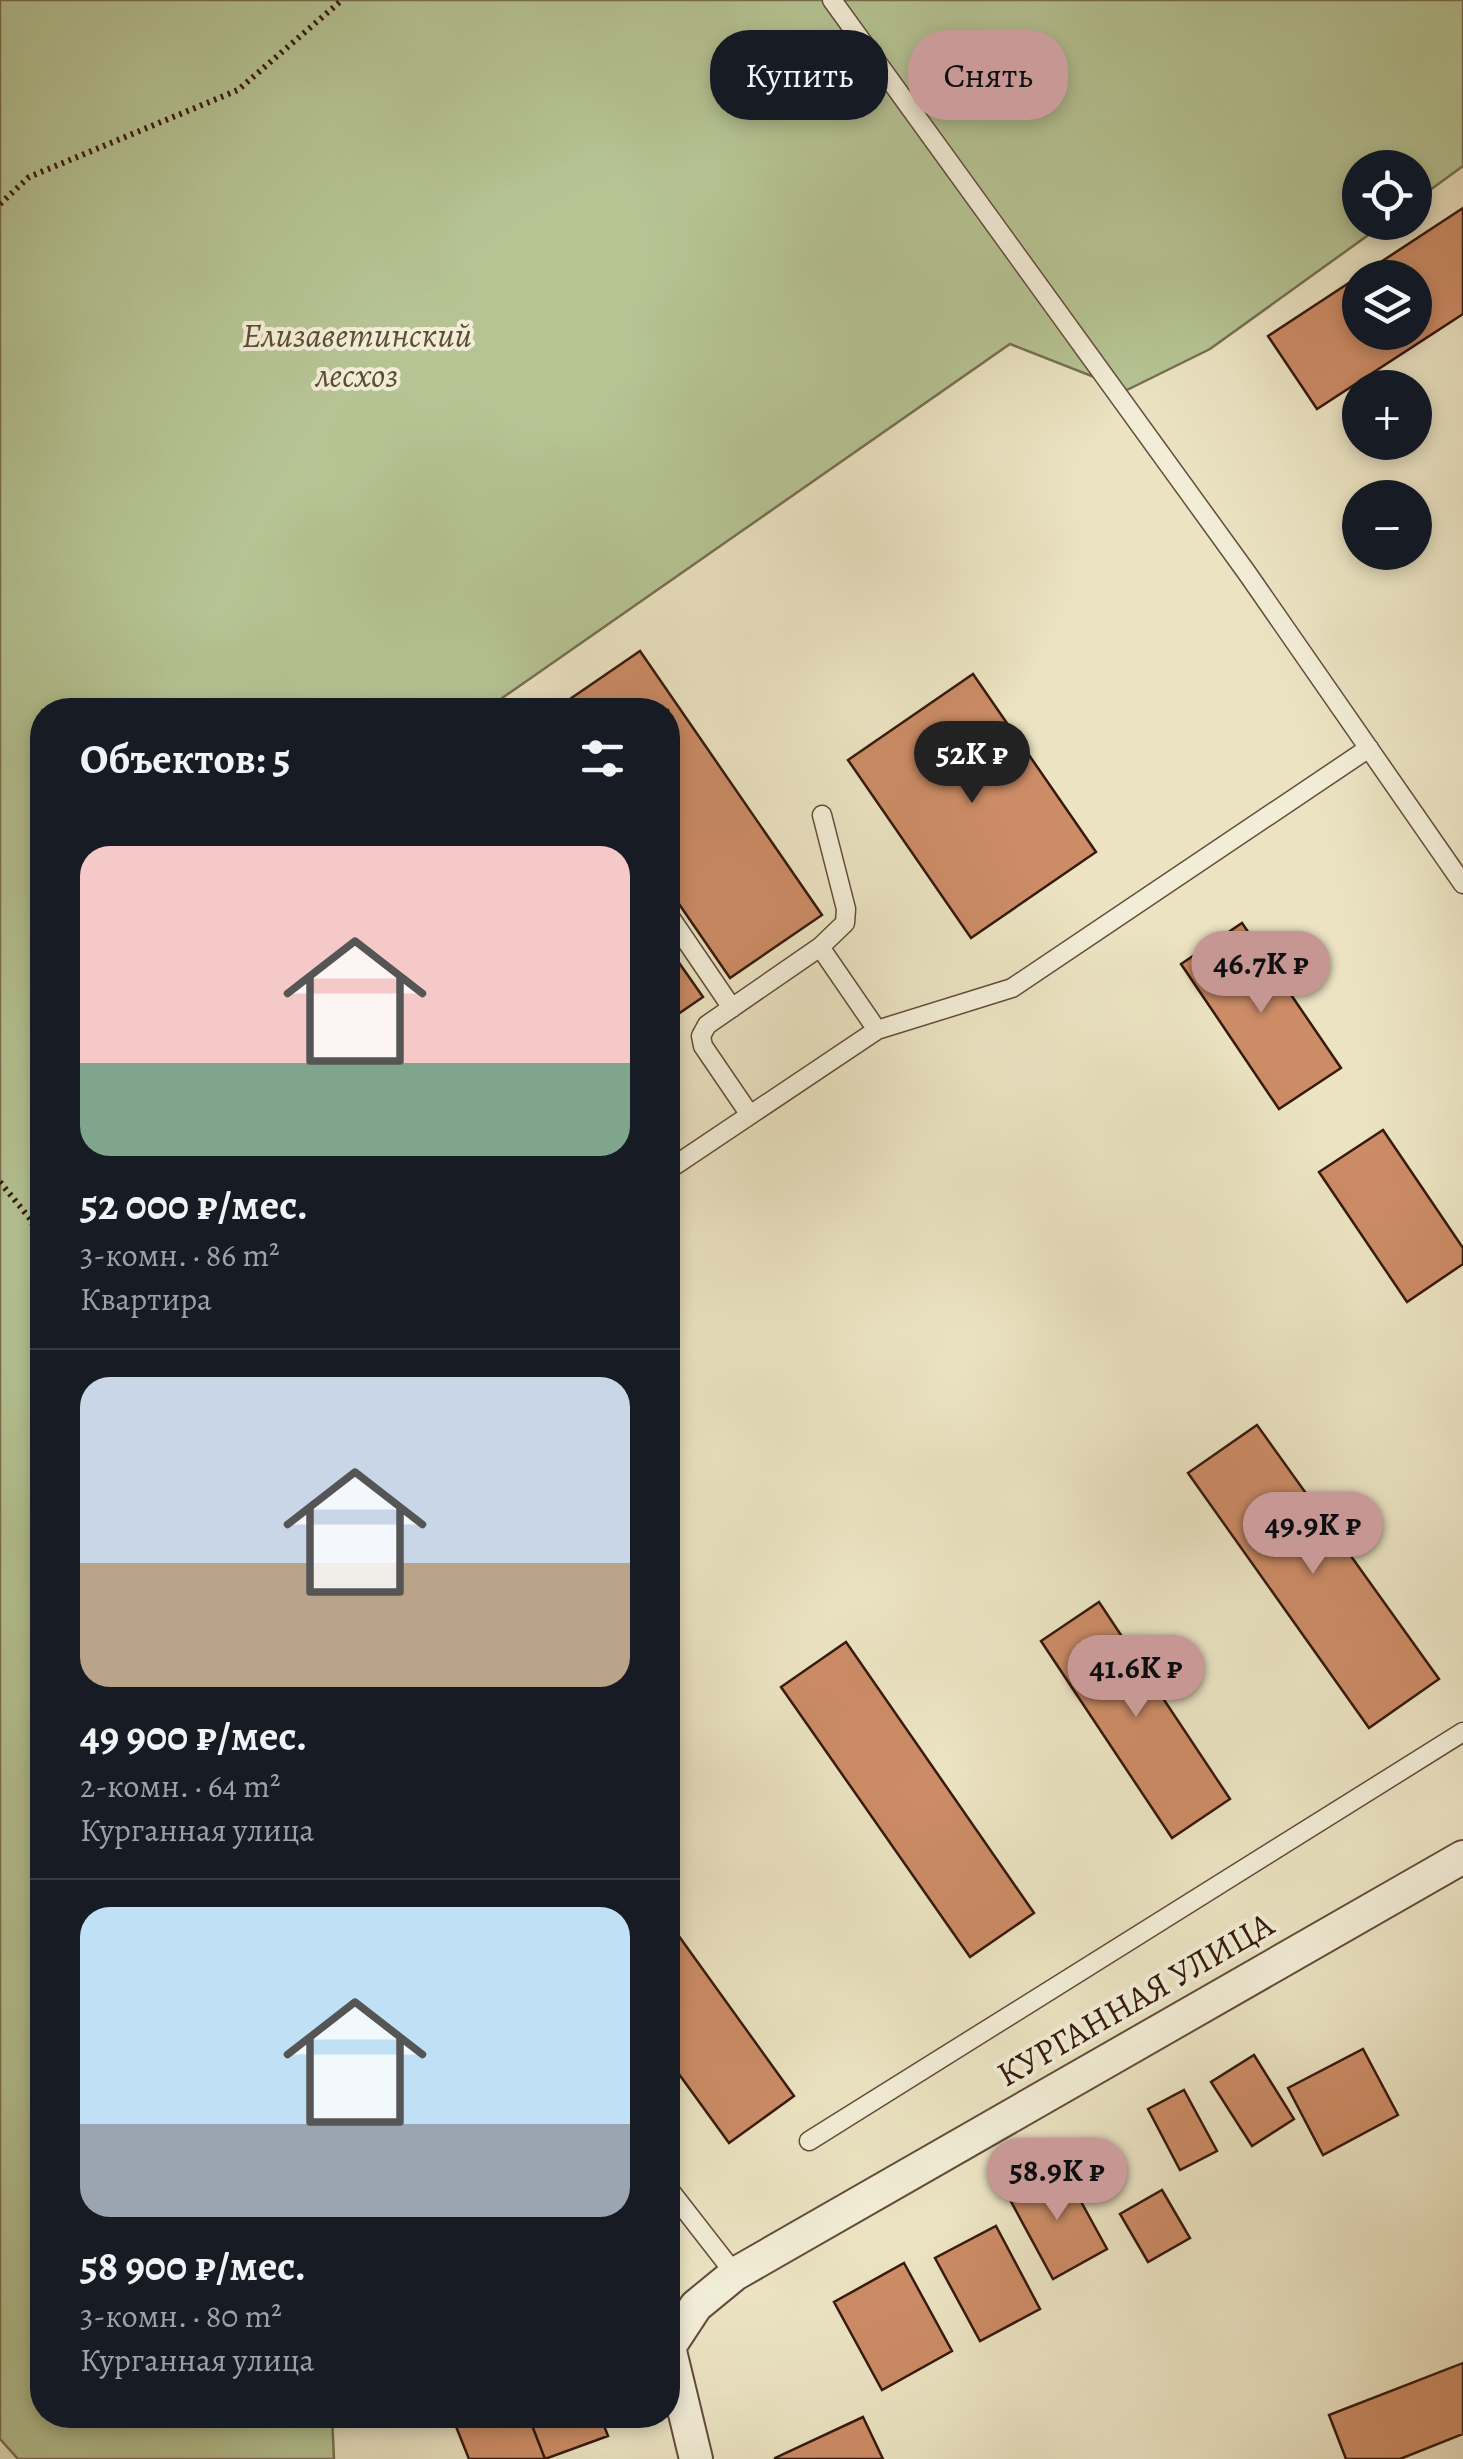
<!DOCTYPE html>
<html lang="ru">
<meta charset="utf-8">
<style>
body{margin:0;font-family:Alegreya,serif;background:#20242c;color:#f1f3f6;height:100vh;display:flex;flex-direction:column;font-size:38px;white-space:nowrap}
*{box-sizing:border-box;margin:0}
p{font-size:32px;color:#9ea1a6}
.icon{flex:none;width:55px;height:55px;fill:none;stroke:currentColor;stroke-width:2;stroke-linecap:round;stroke-linejoin:round}
.map{position:relative;flex:1;overflow:hidden}
.sheet{position:absolute;left:30px;top:698px;width:650px;height:1730px;display:flex;flex-direction:column;background:#171b24;border-radius:40px;box-shadow:0 5px 15px #0003}
.sheet>*{flex:none}
.hud{position:absolute;left:710px;top:30px;width:602px;height:90px;display:flex;gap:20px}
.buttons{position:absolute;left:1342px;top:150px;display:grid;gap:20px}
.buttons a{display:grid;place-items:center;width:90px;height:90px;border-radius:50%;background:#171b24;box-shadow:0 5px 15px #0003;font-size:50px}
.price{position:absolute;translate:-50% -85px;padding:0 22px;border-radius:35px;background:#c59692;color:#111;font-size:32px;line-height:65px;filter:drop-shadow(0 2px 5px #0008)}
.price::after{content:'';position:absolute;left:50%;top:60px;width:30px;height:22px;margin-left:-15px;background:inherit;clip-path:polygon(0 0,100% 0,50% 100%)}
.price.current{background:#222;color:#fff}
ul{padding:0;list-style:none}
li{display:grid;align-content:center;gap:20px;height:530px;padding:0 50px}
li+li{border-top:2px solid #363941}
li span{display:grid;place-items:center;height:310px;border-radius:30px;color:#555}
li>.icon{margin-inline-start:auto}
span .icon{width:180px;height:180px;fill:#fffc;stroke-width:1}
li b{font-size:42px}
h2{display:flex;justify-content:space-between;align-items:center;height:120px;padding:0 50px;font-size:42px}
.chip{padding:0 35px;border-radius:40px;background:#171b24;box-shadow:0 5px 15px #0003;font-size:35px;line-height:90px}
.chip.current{background:#c59692;color:#111}
.map>svg:first-child{display:block}
</style>
<div class="map">
<svg width="1463" height="2459" viewBox="0 0 1463 2459">
<rect width="100%" height="100%" fill="#ebe3c2"/>
<filter id="stains"><feTurbulence type="fractalNoise" baseFrequency=".002" numOctaves="4"/><feColorMatrix values="0 0 0 0 .2 0 0 0 0 .09 0 0 0 0 .02 0 0 0 .5 -.17"/></filter>
<radialGradient id="worn" r=".72"><stop offset=".6" stop-color="#630" stop-opacity="0"/><stop offset="1" stop-color="#630" stop-opacity=".3"/></radialGradient>
<path fill="#b6c494" stroke="#766f50" stroke-width="2.5" d="M 0,0 L 1463,0 L 1463,166 L 1415,201 L 1415,168 L 1360,168 L 1360,222 L 1385,223 L 1210,349 L 1127,390 L 1010,344 L 485,710 L 42,710 L 42,2415 L 332,2415 L 334,2459 L 18,2459 L 0,2439 Z"/>
<path fill="#cc8c66" stroke="#371a0d" stroke-width="2.5" fill-rule="evenodd" d="M 1463,208 L 1463,314 L 1317,409 L 1268,336 ZM 1360,278 L 1415,278 L 1415,332 L 1360,332 Z
M 640,651 L 822,915 L 730,978 L 668,888 L 668,710 L 554,710 Z
M 973,674 L 1096,852 L 971,938 L 848,760 Z
M 1242,923 L 1341,1068 L 1279,1109 L 1181,964 Z
M 668,947 L 703,997 L 668,1021 Z
M 1383,1130 L 1463,1248 L 1463,1264 L 1407,1302 L 1319,1172 Z
M 1257,1425 L 1439,1679 L 1369,1728 L 1188,1473 Z
M 1099,1602 L 1230,1799 L 1172,1838 L 1041,1641 Z
M 846,1642 L 1034,1913 L 970,1957 L 781,1687 Z
M 668,1921 L 794,2096 L 729,2143 L 668,2059 Z
M 1363,2049 L 1398,2115 L 1323,2155 L 1288,2088 Z
M 1254,2055 L 1294,2119 L 1252,2146 L 1211,2082 Z
M 1184,2090 L 1217,2151 L 1180,2170 L 1148,2109 Z
M 1062,2167 L 1107,2249 L 1053,2279 L 1008,2196 Z
M 1162,2190 L 1190,2238 L 1148,2262 L 1120,2214 Z
M 996,2226 L 1040,2309 L 980,2341 L 935,2258 Z
M 904,2263 L 952,2351 L 882,2390 L 834,2302 Z
M 1463,2363 L 1463,2434 L 1400,2459 L 1346,2459 L 1329,2415 Z
M 464,2415 L 528,2415 L 545,2459 L 469,2459 L 453,2419 Z
M 528,2415 L 600,2415 L 608,2436 L 545,2459 Z
M 863,2417 L 883,2459 L 775,2459 L 775,2458 Z"/>
<g fill="none" stroke-linecap="round" stroke-linejoin="round">
<g stroke="#644c3a" stroke-width="21">
<path id="service" d="M 832,0 L 1247,573 L 1463,884
M 668,914 L 732,1008
M 820,947 L 845,923 L 846,909 L 822,815
M 750,1115 L 703,1046 L 701,1036 L 707,1025 L 820,947 L 877,1030
M 668,1170 L 877,1030 L 1012,988 L 1369,748
M 809,2141 L 1463,1732
M 668,2188 L 735,2274"/>
</g>
<g stroke="#644c3a" stroke-width="36">
<path id="minor" d="M 696,2459 L 669,2347 L 696,2306 L 735,2274 L 1463,1857"/>
</g>
<path stroke="#371a0d" stroke-width="6" stroke-dasharray="2.5 5" stroke-linecap="butt" d="M 0,204 L 29,177 L 238,90 L 342,0
M 0,1182 L 31,1220 L 42,1248"/>
<use href="#service" stroke="#f2edd7" stroke-width="18"/>
<use href="#minor" stroke="#f2edd7" stroke-width="32"/>
</g>
<g text-anchor="middle" stroke-width="8" stroke-linejoin="round" paint-order="stroke">
<g font-size="35" font-style="italic" fill="#5d4d36" stroke="#f2edd7">
<text x="357" y="347">Елизаветинский<tspan x="357" dy="40">лесхоз</tspan></text>
</g>
<g font-size="35" fill="#371a0d" stroke="#f2edd7">
<text transform="translate(1135 1999) rotate(-30)" y="12">КУРГАННАЯ УЛИЦА</text>
</g>
</g>
<rect width="100%" height="100%" filter="url(#stains)"/>
<rect width="100%" height="100%" fill="url(#worn)"/>
</svg>
<div class="buttons">
<a><svg class="icon" aria-label="locate" viewBox="0 0 24 24"><circle cx="12" cy="12" r="6"/><path d="M12 2v4M12 18v4M2 12h4M18 12h4"/></svg></a>
<a><svg class="icon" aria-label="layers" viewBox="0 0 24 24"><path d="M12 4l9 5-9 5-9-5zM3 14l9 5 9-5"/></svg></a>
<a>+</a>
<a>−</a>
</div>
<b class="price current" style="left:972px;top:806px">52K ₽</b>
<b class="price" style="left:1261px;top:1016px">46.7K ₽</b>
<b class="price" style="left:1313px;top:1577px">49.9K ₽</b>
<b class="price" style="left:1136px;top:1720px">41.6K ₽</b>
<b class="price" style="left:1057px;top:2223px">58.9K ₽</b>
<div class="hud">
<a class="chip">Купить</a>
<a class="chip current">Снять</a>
</div>
<section class="sheet">
<h2>Объектов: 5<svg class="icon" aria-label="filters" viewBox="0 0 24 24"><path d="M4 7h16M4 17h16"/><circle cx="9" cy="7" r="2"/><circle cx="15" cy="17" r="2"/></svg></h2>
<ul>
<li><span style="background:linear-gradient(#f6c9c9 70%,#7fa58c 0)"><svg class="icon" aria-label="home" viewBox="0 0 24 24"><path d="M3 11l9-7 9 7M6 9v11h12V9"/></svg></span><div><b>52 000 ₽/мес.</b><p>3-комн. · 86 m²</p><p>Квартира</p></div></li>
<li><span style="background:linear-gradient(#c9d6e8 60%,#b9a48a 0)"><svg class="icon" aria-label="home" viewBox="0 0 24 24"><path d="M3 11l9-7 9 7M6 9v11h12V9"/></svg></span><div><b>49 900 ₽/мес.</b><p>2-комн. · 64 m²</p><p>Курганная улица</p></div></li>
<li><span style="background:linear-gradient(#bfe0f5 70%,#9aa5b1 0)"><svg class="icon" aria-label="home" viewBox="0 0 24 24"><path d="M3 11l9-7 9 7M6 9v11h12V9"/></svg></span><div><b>58 900 ₽/мес.</b><p>3-комн. · 80 m²</p><p>Курганная улица</p></div></li>
</ul>
</section>
</div>
